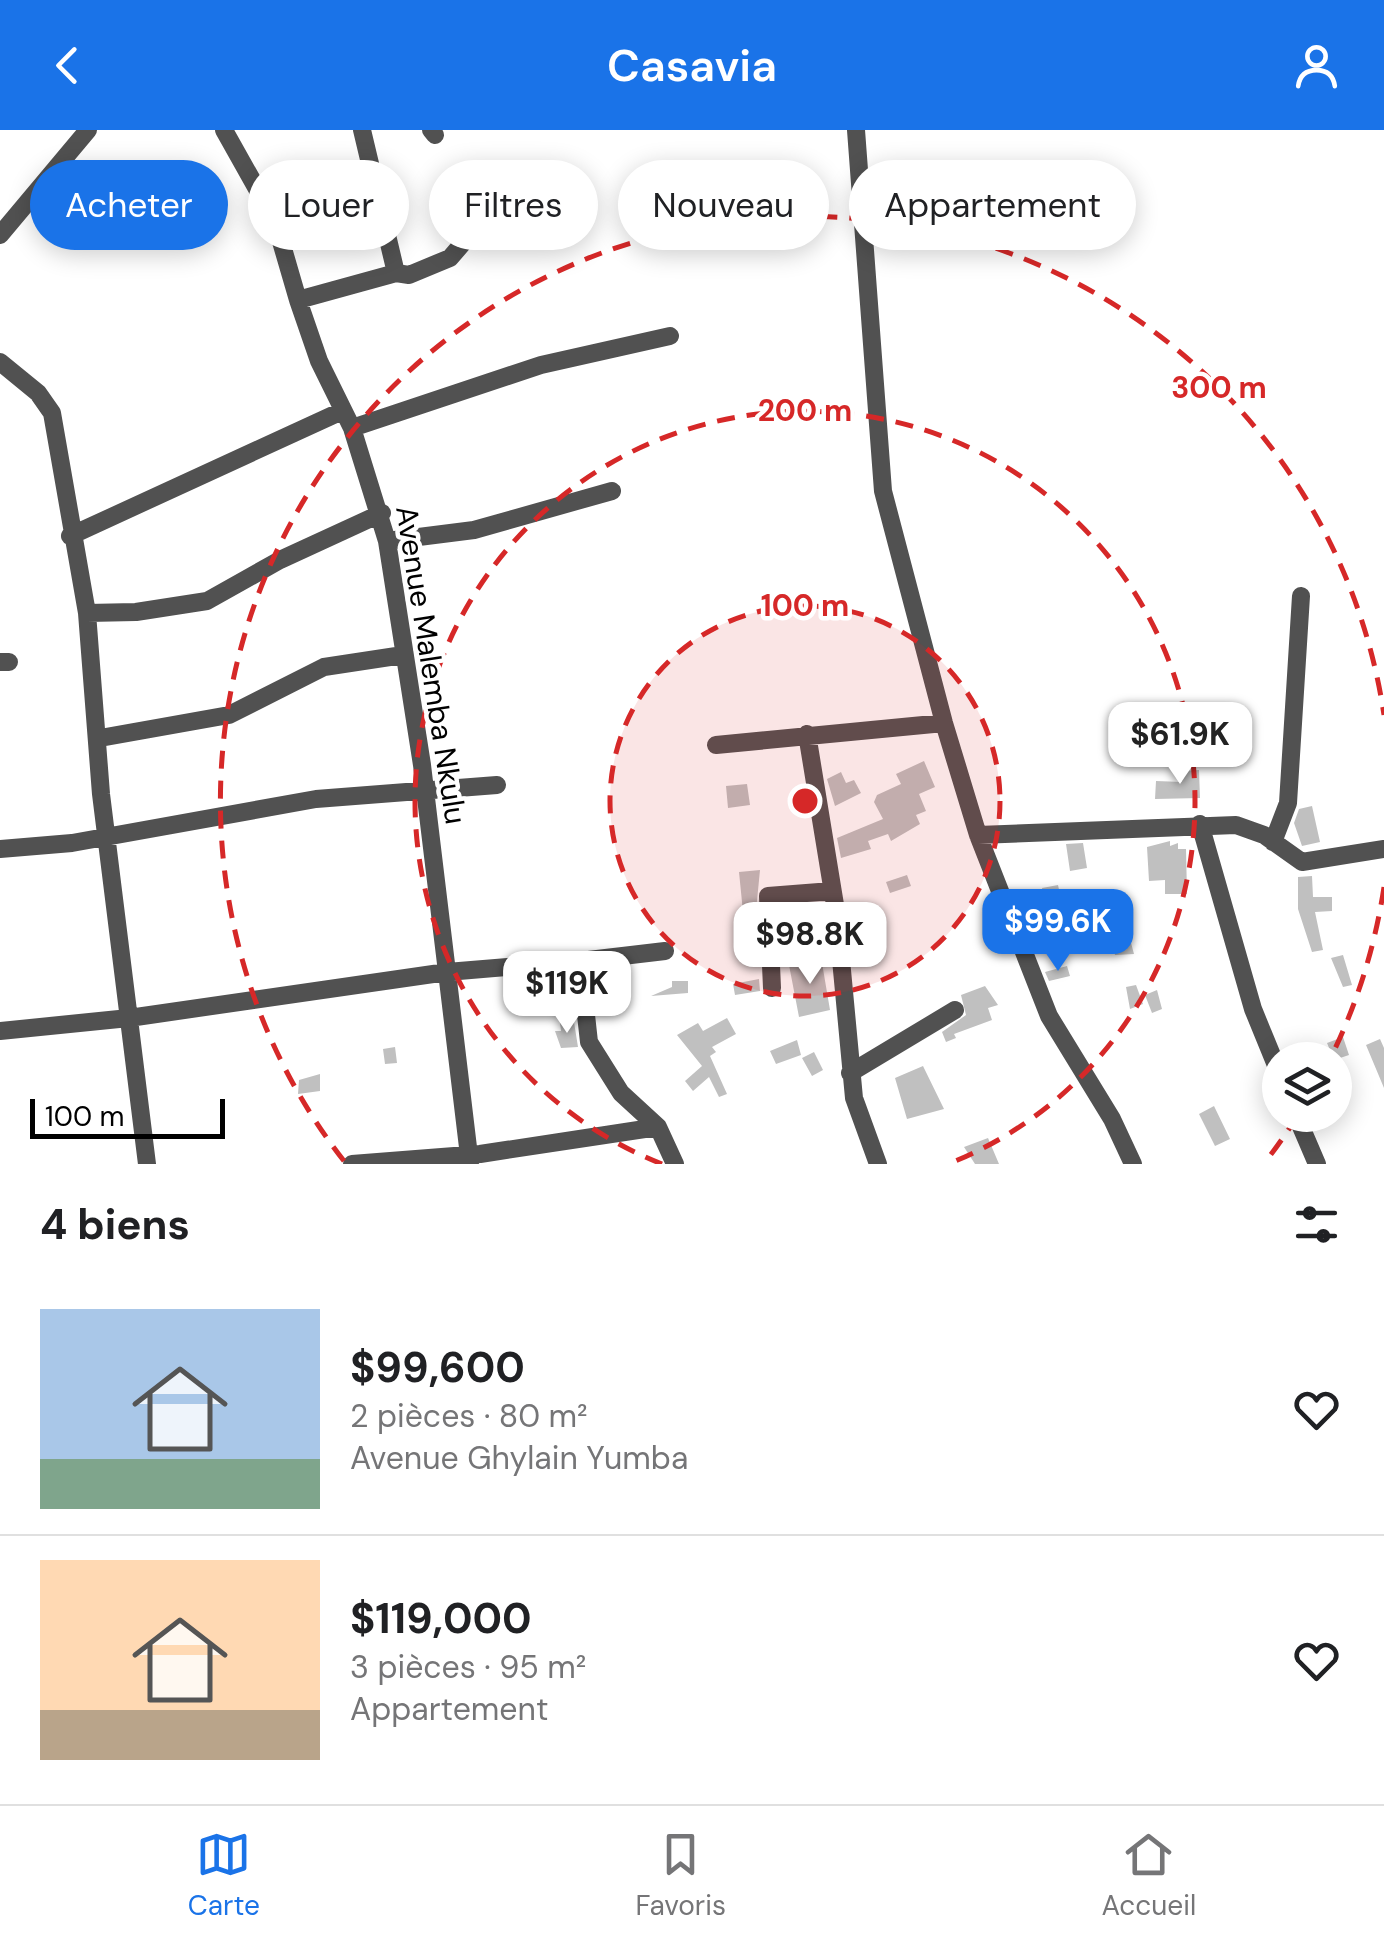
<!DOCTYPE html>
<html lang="fr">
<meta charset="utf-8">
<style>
body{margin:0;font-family:"DM Sans",sans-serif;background:#f2f2f2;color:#202124;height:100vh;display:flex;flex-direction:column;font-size:38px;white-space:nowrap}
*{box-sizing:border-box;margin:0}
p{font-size:32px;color:#757577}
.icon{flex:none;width:55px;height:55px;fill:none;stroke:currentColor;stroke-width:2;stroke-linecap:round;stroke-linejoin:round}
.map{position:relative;height:1034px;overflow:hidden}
.panel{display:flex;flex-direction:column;background:#fff;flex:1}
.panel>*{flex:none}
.guide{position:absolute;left:30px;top:30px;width:1325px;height:90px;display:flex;gap:20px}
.controls{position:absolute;left:1262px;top:912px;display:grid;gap:20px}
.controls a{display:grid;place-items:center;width:90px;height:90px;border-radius:50%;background:#fff;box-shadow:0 5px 25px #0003;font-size:50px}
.scale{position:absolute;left:30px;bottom:25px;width:195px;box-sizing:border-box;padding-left:10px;border:5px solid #000;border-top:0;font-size:28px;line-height:35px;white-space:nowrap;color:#000;-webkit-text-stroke:8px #fff;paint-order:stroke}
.price{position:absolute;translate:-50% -85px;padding:0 22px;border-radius:20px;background:#fff;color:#222;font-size:32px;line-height:65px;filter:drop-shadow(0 2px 5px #0008)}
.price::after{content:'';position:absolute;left:50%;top:60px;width:30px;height:22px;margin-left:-15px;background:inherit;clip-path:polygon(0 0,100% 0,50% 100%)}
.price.selected{background:#1a73e8;color:#fff}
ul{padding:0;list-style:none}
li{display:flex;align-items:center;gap:30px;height:250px;padding:0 40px}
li+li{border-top:2px solid #e0e0e0}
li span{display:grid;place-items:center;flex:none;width:280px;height:200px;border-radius:0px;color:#555}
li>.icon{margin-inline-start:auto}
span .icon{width:120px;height:120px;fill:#fffc;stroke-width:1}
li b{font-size:42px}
h2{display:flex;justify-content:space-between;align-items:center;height:120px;padding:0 40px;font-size:42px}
.pill{padding:0 35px;border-radius:45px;background:#fff;box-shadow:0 5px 25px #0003;font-size:35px;line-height:90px}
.pill.selected{background:#1a73e8;color:#fff}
header{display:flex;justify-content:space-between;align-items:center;height:130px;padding:0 40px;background:#1a73e8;color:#fff;font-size:45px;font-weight:600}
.tabs{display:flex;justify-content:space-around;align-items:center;height:140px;border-top:2px solid #e0e0e0;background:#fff;font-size:28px;color:#757577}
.tabs a{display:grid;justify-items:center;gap:5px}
.tabs .selected{color:#1a73e8}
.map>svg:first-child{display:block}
</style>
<header><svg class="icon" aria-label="back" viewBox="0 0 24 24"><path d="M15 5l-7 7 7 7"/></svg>Casavia<svg class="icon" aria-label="person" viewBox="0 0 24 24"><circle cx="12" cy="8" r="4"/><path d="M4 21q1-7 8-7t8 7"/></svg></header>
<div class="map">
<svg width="1384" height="1034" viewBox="0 0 1384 1034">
<rect width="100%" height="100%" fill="#fff"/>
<path fill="#c0c0c0" d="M 509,50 L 517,63 L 494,79 L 486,66 Z
M 924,631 L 935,657 L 919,664 L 926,681 L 916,685 L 920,694 L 891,711 L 888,704 L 868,711 L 871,719 L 841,728 L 837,708 L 883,689 L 874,672 L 877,665 L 901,654 L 896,644 Z
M 1199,640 L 1200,668 L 1155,669 L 1156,651 L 1182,652 L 1182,641 Z
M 841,642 L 846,653 L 854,650 L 861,663 L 835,676 L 827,649 Z
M 747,654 L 750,675 L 728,678 L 726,656 Z
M 1312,676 L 1320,712 L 1302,716 L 1294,693 L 1299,679 Z
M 1170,711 L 1170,716 L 1178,713 L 1178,719 L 1186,719 L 1187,764 L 1165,764 L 1165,750 L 1149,751 L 1147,717 Z
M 1083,713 L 1087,738 L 1070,741 L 1066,714 Z
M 760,740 L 756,781 L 743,782 L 739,742 Z
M 907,745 L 911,756 L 890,763 L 886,752 Z
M 1312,746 L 1313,767 L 1332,767 L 1332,781 L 1315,782 L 1323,820 L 1312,822 L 1298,779 L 1298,747 Z
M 1058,755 L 1062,773 L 1046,776 L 1042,758 Z
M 1130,809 L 1134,824 L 1115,825 L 1112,815 Z
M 1343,825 L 1352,855 L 1343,857 L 1331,828 Z
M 821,827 L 830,880 L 799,887 L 789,835 Z
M 1067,836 L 1070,846 L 1049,851 L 1045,842 Z
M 759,849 L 760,861 L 735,865 L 733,854 Z
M 672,851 L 688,851 L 688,863 L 651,866 L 672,857 Z
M 1136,855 L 1143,874 L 1130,879 L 1126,857 Z
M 985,856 L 998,875 L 988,878 L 992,890 L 954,904 L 956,908 L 946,912 L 942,902 L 966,885 L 961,865 Z
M 1157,860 L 1162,879 L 1152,883 L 1145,865 Z
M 727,888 L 736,904 L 712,917 L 716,922 L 710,926 L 727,964 L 719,967 L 709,947 L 693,961 L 685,951 L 702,936 L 677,905 L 698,893 L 703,901 Z
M 574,892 L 578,917 L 561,918 L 555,901 L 561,901 L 560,893 Z
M 1343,907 L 1349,925 L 1334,930 L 1327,913 Z
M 1380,909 L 1384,918 L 1384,958 L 1366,915 Z
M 797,910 L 801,925 L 776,934 L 770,921 Z
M 395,917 L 397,933 L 385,934 L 383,919 Z
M 814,922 L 823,940 L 812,946 L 802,928 Z
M 923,936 L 944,979 L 907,989 L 895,948 Z
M 320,944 L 320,961 L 298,964 L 299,950 Z
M 1214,976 L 1230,1009 L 1215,1016 L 1199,984 Z
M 988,1008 L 999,1034 L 975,1034 L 964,1017 Z"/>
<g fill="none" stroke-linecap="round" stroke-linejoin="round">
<path stroke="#515151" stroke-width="18" d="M 224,0 L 275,91 L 298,170 L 396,143 L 409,145 L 450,128 L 468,107 L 531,88 L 556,65
M 362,0 L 396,143
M 431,0 L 435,5
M 856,0 L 883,361 L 944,593 L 978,705 L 1049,886 L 1112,989 L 1133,1034
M 0,105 L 88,0
M 298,170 L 319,231 L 352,298 L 541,235 L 670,206
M 0,232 L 38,263 L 52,283 L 87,483 L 101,664 L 147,1034
M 352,298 L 387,411 L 422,635 L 447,842 L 580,831 L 589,912 L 621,963 L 658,997 L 675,1034
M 70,406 L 342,281
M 387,411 L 474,400 L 612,361
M 87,483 L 136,482 L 207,471 L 280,430 L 382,383
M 0,532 L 9,532
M 807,604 L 837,787 L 854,968 L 878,1034
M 100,608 L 229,585 L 324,537 L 403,525
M 716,615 L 944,593
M 1200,694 L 1253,879 L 1280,945
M 978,705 L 1236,695 L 1264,705 L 1302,732 L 1384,719
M 1273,712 L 1288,673 L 1301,466
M 0,719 L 72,713 L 316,669 L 497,655
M 580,831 L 665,821
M 772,858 L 768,766 L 832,761
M 0,901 L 129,888 L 447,842 L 470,1034
M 850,943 L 955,880
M 1296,985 L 1317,1034
M 352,1034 L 480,1024 L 658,997"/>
</g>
<circle cx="805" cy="671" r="195" fill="#d62828" fill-opacity=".12"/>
<g fill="none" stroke="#d62828" stroke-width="5" stroke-dasharray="18 12">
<circle cx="805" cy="671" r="195"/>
<path d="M662 1034A390 390 0 1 1 948 1034"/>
<path d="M1384 757A585 585 0 0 1 1331 927M1298 985A585 585 0 0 1 1266 1031M344 1031A585 585 0 1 1 1384 585"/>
</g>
<g text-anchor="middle" stroke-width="9" stroke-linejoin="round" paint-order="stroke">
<g font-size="30" fill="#000" stroke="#fff">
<text transform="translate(431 535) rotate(81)" y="10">Avenue Malemba Nkulu</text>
</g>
</g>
<circle cx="805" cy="671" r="15" fill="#d62828" stroke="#fff" stroke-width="5"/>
<g font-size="30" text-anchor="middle" font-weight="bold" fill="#d62828" stroke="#fff" stroke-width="9" stroke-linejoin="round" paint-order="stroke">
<text x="1219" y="268">300 m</text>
<text x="805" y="291">200 m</text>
<text x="805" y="486">100 m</text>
</g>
</svg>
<div class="controls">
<a><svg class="icon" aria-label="layers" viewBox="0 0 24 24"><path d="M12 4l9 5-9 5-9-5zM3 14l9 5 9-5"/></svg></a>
</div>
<div class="scale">100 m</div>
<b class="price" style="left:1180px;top:657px">$61.9K</b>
<b class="price selected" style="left:1058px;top:844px">$99.6K</b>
<b class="price" style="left:810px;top:857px">$98.8K</b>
<b class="price" style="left:567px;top:906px">$119K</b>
<div class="guide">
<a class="pill selected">Acheter</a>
<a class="pill">Louer</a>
<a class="pill">Filtres</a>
<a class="pill">Nouveau</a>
<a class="pill">Appartement</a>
</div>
</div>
<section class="panel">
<h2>4 biens<svg class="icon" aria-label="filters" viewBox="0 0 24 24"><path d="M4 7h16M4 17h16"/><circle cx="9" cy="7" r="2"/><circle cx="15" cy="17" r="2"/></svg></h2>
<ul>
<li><span style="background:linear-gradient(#a9c7e8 75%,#7fa58c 0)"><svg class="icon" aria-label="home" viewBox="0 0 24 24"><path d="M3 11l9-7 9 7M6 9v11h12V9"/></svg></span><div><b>$99,600</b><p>2 pièces · 80 m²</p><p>Avenue Ghylain Yumba</p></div><svg class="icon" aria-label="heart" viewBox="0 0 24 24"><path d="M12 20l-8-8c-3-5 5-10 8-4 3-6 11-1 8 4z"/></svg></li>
<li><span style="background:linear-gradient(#ffd9b3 75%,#b9a48a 0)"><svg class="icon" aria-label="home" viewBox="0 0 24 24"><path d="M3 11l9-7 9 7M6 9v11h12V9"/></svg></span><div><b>$119,000</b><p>3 pièces · 95 m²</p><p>Appartement</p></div><svg class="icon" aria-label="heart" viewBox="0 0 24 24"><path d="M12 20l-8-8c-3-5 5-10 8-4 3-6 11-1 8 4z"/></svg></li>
</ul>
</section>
<nav class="tabs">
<a class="selected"><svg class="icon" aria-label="map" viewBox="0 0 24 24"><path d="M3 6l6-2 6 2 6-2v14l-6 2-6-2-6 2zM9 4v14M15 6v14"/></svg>Carte</a>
<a><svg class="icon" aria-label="saved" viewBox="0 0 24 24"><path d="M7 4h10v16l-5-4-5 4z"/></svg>Favoris</a>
<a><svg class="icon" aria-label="home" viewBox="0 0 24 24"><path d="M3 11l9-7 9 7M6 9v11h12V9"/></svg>Accueil</a>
</nav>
